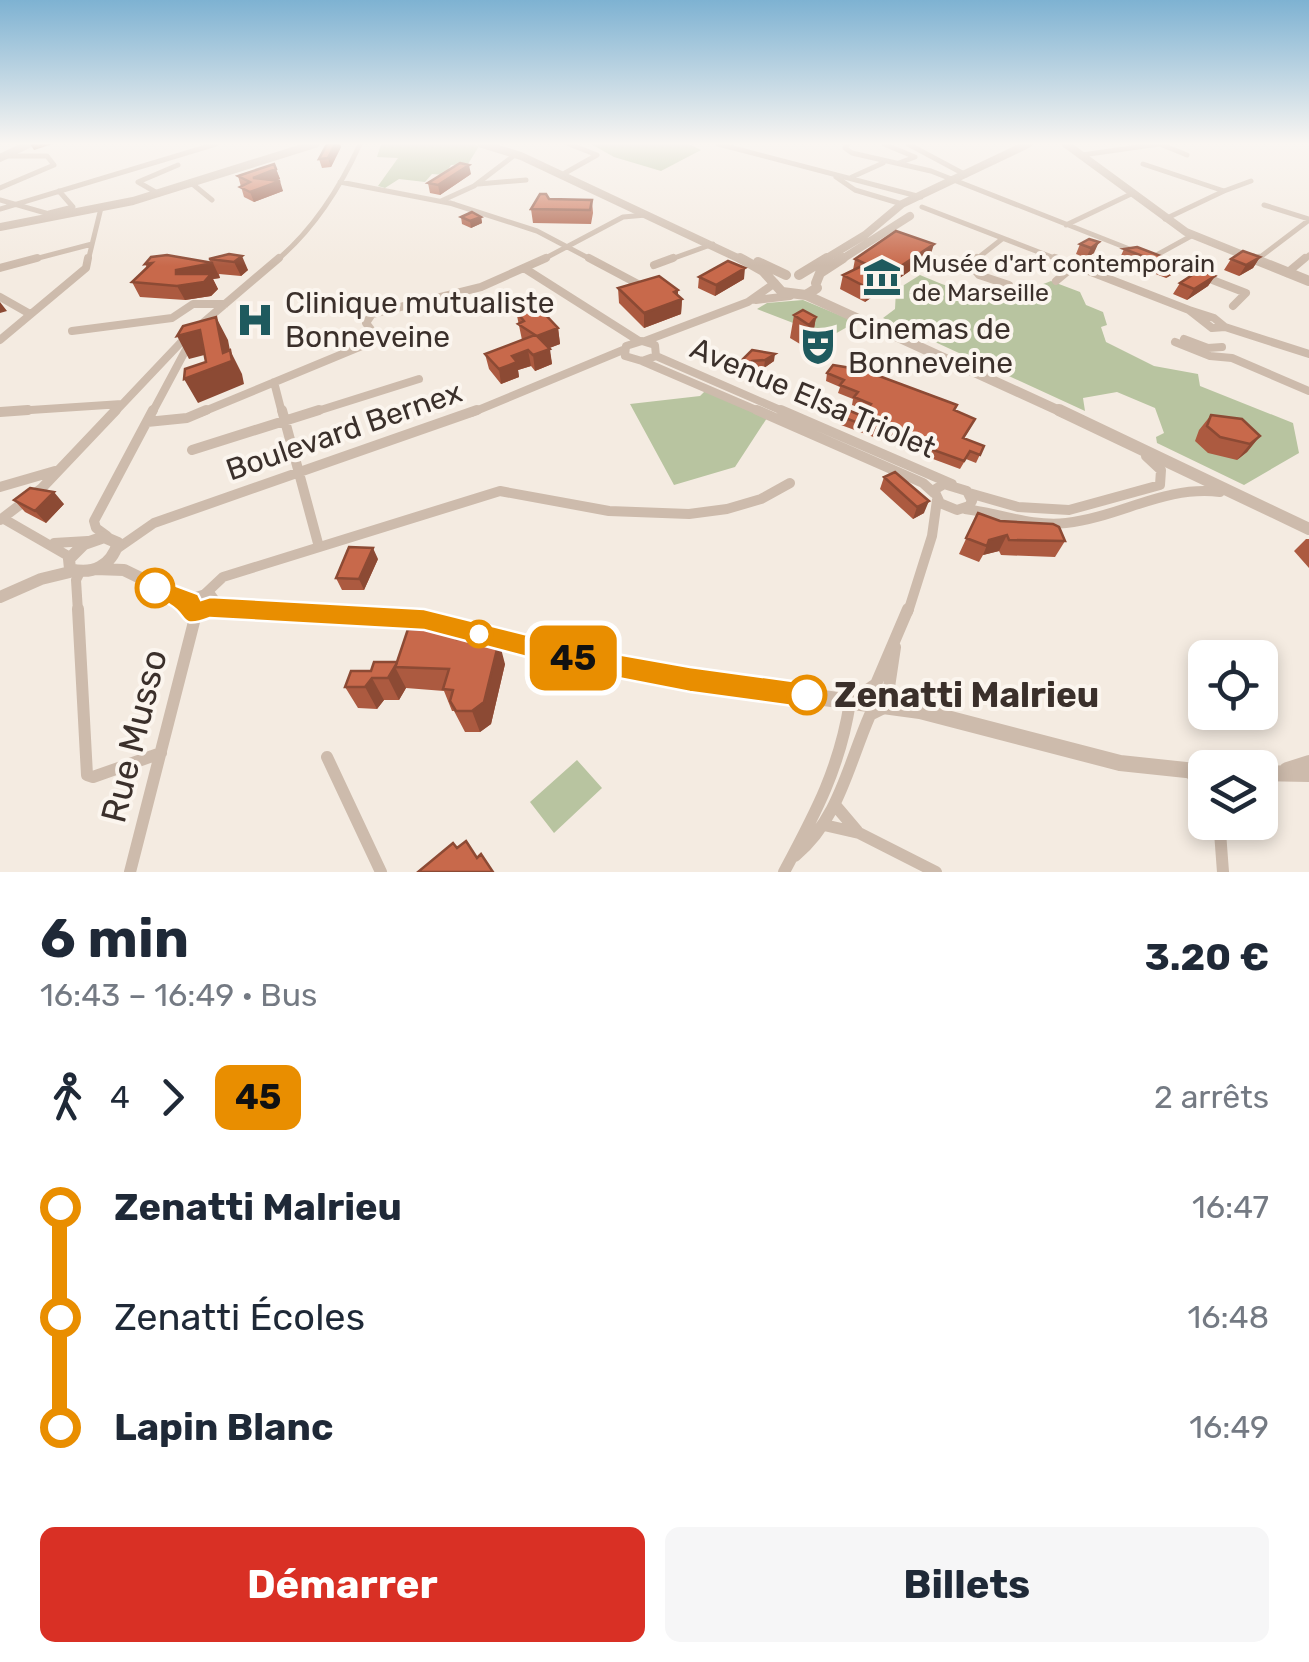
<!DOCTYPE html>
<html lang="fr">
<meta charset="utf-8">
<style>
:root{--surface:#fff;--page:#f6f6f7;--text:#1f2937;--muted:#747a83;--accent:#d93025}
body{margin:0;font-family:Rubik,sans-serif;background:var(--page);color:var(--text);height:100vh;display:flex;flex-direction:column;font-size:38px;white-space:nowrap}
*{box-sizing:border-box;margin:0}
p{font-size:32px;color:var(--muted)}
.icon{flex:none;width:55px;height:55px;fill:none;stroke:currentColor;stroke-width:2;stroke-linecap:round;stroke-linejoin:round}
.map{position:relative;height:872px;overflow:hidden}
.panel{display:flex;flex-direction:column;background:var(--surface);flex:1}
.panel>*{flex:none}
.badge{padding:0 20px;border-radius:15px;font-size:35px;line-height:65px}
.buttons{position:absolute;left:1188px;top:640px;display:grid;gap:20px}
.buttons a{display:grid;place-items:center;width:90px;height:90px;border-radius:15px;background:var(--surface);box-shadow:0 5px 15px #0003;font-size:50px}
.map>.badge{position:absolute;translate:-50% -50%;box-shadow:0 0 0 5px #fff}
.legs{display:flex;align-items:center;gap:15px;height:110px;padding:0 40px;font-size:32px}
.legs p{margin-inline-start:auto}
.overview{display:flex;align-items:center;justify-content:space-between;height:170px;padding:0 40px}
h1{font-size:55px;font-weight:700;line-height:75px}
.primary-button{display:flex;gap:20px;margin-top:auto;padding:20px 40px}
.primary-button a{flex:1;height:115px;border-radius:15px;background:var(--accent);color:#fff;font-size:40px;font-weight:700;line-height:115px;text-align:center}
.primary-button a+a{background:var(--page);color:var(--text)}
ul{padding:0 40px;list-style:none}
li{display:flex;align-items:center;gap:35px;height:110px;font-size:38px}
li i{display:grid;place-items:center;width:15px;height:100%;margin:0 12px;background:currentColor}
li i::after{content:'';width:25px;height:25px;margin:-12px;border:8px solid;border-radius:50%;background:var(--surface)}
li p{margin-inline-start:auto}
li:first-child i{background:linear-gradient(#0000 50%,currentColor 0)}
li:last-child i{background:linear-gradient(currentColor 50%,#0000 0)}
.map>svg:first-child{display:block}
</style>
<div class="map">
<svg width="1309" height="872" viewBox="0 0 1309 872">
<rect width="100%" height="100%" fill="#f4ebe1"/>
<path fill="#b8c4a0" d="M381 144H472L479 146 468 164 451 165 445 175 432 174 425 182 399 179 385 188 378 186 398 158 377 157Z
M591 144H689L701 150 661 171 614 157Z
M920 275C978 299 990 304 1051 281L1080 292 1086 305 1103 312 1107 325 1101 327 1106 342 1154 366 1198 374 1200 386 1293 423 1299 453 1244 485 1157 443 1156 437 1164 433 1155 408 1117 392 1083 398 1085 411 883 318 895 309 896 290Z
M803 300 856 322 826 339 814 331 757 309 767 303Z
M705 391 767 418 735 467 674 485 630 404 700 396Z
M577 760 602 788 554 833 530 802Z"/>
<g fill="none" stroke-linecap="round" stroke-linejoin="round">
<path stroke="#cdbbac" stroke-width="5" d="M718 144 921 197
M848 144 845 148 852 153 931 171 1137 252
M884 144 915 157 899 163
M908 144 966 175
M1160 144 1187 155
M1082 155 1159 144
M1143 164 1224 191 1165 219
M565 173 597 155 569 144
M836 177 855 190 902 204
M852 177 883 163
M190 182 212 200
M340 182 454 204
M478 184 526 180
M0 188 54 165 47 156H5
M1224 191 1251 181
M159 194 138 182 178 165
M0 200 56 216
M441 201 474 186 516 154
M450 203 537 231 594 261
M1264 205 1309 219
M922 207 1062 261
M0 209 216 144
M49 213 73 207 59 191
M1066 225 1131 194
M1153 257 1193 235
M27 261 92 244
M88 261 101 208
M276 261C313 230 340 188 360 144
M540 261 623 217 646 215
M666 261 713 244
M974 261 1002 239
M1255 261 1309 220
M1302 261 1309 255"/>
<path stroke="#cdbbac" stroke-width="8" d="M589 258 638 284
M977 258 970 264 979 275 1009 285
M1055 258 1189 310
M1255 261 1259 258
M1166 262 1246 293 1233 306
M654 265 673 258
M0 268 37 258
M524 268 639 341
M1287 273 1305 258
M1056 281 1074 266
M0 297 30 314
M756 300 790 296
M1189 310 1214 318 1225 327 1212 328Z
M198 327 279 258
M1225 327 1309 354
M72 331 172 318 193 304H225
M1184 339 1208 348 1222 347
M0 340 86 268 88 258
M642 341 655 345 656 356 642 361 625 356 626 346Z
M645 341 748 302 775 283
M1175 342 1210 356 1232 358 1309 391
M656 356 787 413
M642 361 763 413
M274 382 282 413
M0 412 122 404
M114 413 186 337
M152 413 190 342
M200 413 369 343 375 335 366 323 372 314 481 287 546 258
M311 413 419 379
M471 413 623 350"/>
<path stroke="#cdbbac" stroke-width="10" d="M282 410 319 547
M757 410 923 483 934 493
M781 410 952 484
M0 412 28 410
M147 422 187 418 206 410
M192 450 319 410
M944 484 967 491 972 501 969 506 957 510 940 503 934 490Z
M0 487 55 471
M969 493 1018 507 1069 510 1160 485 1161 470 1146 456
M965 509C998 513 1032 527 1066 523 1120 517 1165 485 1220 492
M4 519 70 557
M0 520 42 488 116 410
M107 536 96 528 94 521 153 410
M54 543 88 541
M118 548 154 523 477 410
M206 593 223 577 500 491 609 511 689 514 727 509 761 499 790 483
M78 612 76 580 80 572
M908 612 932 536 937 500"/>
<path stroke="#cdbbac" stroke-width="12" d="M78 609 87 775 93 777 161 753
M327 757 381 872
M1191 772 1205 801
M835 805 857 831
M1215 822 1220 832 1223 872
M824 825 859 833 936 872
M795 856C839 819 848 765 870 715L886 707 895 647
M130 872 196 614
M784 872C815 814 840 768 850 702L876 684 908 609"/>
<path stroke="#cdbbac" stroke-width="8" d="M482 144 521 156 744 261
M1066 144 1186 232 1258 261
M0 158 29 144
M0 227 133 201 315 144
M822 261 865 235 902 204 1028 144
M839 261 910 216"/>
<path stroke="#cdbbac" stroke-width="10" d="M740 258 763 271 782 292 806 295 817 288
M1252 258 1309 281
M758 262 786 275
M799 275 827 258
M816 283 820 273 843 258
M806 295 1064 413"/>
<path stroke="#cdbbac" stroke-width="12" d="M1059 410 1309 529
M104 537 118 543C111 566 93 575 70 569L69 559 84 544Z
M95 569 124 570 190 602
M0 597 41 579 74 571
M210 607 296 612
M190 612 193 599 209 594 214 601 203 612"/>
<path stroke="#cdbbac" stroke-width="16" d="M189 609 196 614 207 609
M252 609 424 619 572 658 690 680 920 711 1120 763 1205 772
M1287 770 1309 763
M1260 773 1309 774"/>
</g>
<path fill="#ac5a40" d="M327 144H340L341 147 331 167 322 168 319 159Z
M274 164 280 179 276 180 283 191 254 202 244 197 238 176Z
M471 174 440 195 430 193 428 183Z
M549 199 592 200 593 213 591 224 533 223 531 209Z
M461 217H481L482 223 471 228 462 224Z
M1089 239 1094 253 1086 258 1076 254 1080 244Z
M1124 249 1179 263 1173 274 1166 278 1119 260Z
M229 254 248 270 241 276 219 274 220 278 213 279 218 289 211 296 185 300 140 297 132 282 147 268 145 264 211 263 209 259Z
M930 257 865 302 840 289 843 275 853 270 855 259Z
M1260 257 1253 268 1239 276 1224 270 1231 259Z
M1215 276 1208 286 1187 300 1173 294 1180 283Z
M699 277 744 279 715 296 698 288Z
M618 288 682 299 681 314 644 328 619 303Z
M516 311 534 314 558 328 560 344 549 348 552 364 535 371 531 366 518 370 519 377 501 384 489 369 485 354 522 340Z
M794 315 816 317 812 340 805 347 790 338Z
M752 350 774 361 764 368 751 369 740 378 738 372V364Z
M827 373 954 410 971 427 964 438 984 446 976 463 966 459 960 469 841 425 842 417 862 416 866 410 852 405 853 399 838 393 840 387 826 381Z
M1211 415 1260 436 1247 452 1237 460 1208 453 1195 441 1199 430Z
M884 477 924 513 913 519 880 489Z
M14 500 64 504 46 523 25 512Z
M978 513 1000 521 1065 541 1055 557 1001 555 999 551 983 555 979 562 959 554Z
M1306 539H1309V568L1294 551Z
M378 559 364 590H342L336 578Z
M459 630 462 640 505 664 491 724 480 732H465L454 711H452L444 691 406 688 399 700H384L377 709 358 708 345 687 371 671 397 662Z"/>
<path fill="#8c4a34" d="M30 144H53L34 150Z
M335 144H340L341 147 331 167 328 158Z
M469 165 471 174 440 195 438 185Z
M276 169 280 179 257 188 253 178Z
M280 181 283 191 254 202 250 192Z
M481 217 482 223 471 228 470 221Z
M1099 242 1094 253 1086 258 1091 248Z
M934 244 930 257 865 302 868 288Z
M242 256 248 270 241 276 234 262Z
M1260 257 1253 268 1239 276 1246 265Z
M213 263 220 278 213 279 218 289 211 296 185 300 177 286 176 270Z
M1179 263 1173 274 1166 278 1172 267Z
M745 268 744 279 715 296 716 285Z
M1215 276 1208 286 1187 300 1194 289Z
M678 290V300L682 299 681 314 644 328V313Z
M0 302 7 311 0 313Z
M216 317 228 340 232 361 230 350 242 374 244 384 198 403 184 379 223 353Z
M816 317 812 340 805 347 809 325Z
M558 328 560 344 539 352 537 336Z
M200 330 212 353 189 359 177 336Z
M550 349 552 364 535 371 533 355Z
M528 350 531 366 518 370 519 377 501 384 499 369 512 356Z
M775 354 774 361 764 368 765 360Z
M752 361 751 369 740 378 741 371Z
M1260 436 1247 452 1237 460 1250 444Z
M54 492 64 504 46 523 35 511Z
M929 501 924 513 913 519 917 507Z
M1007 535 999 551 983 555 989 540Z
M373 548 378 559 364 590 359 579Z
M499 641 505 664 491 724 480 732 472 711Z
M397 663 395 667 406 688 399 700 388 678Z
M372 678 384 700 377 709 365 687Z"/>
<path fill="#c8694b" stroke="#8c4a34" stroke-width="2.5" d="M327 144H335L328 158 319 159Z
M460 163 469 165 438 185 428 183Z
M274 164 276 169 253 178 280 181 250 192 240 187 250 182 238 176Z
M540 194H546L549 199 592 200 590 210 531 209Z
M472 212 481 217 470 221 461 217Z
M896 231 934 244 868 288 843 275 866 264 855 259Z
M1089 239 1099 242 1091 248 1080 244Z
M1137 247 1179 263 1172 267 1124 249Z
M1243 251 1260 257 1246 265 1231 259Z
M229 254 242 256 234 262 209 259Z
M167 255 213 263 176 270V274H211L204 282 177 286 132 282 152 263 145 264 151 257Z
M728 261 745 268 716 285 699 277Z
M1200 270 1215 276 1194 289 1180 283Z
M659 276 678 290 674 292 682 299 644 313 618 288Z
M526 307 534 314 541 310 558 328 537 336 550 349 533 355 528 350 512 356 517 362 499 369 485 354 535 335 518 324 524 321 516 311Z
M803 310 816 317 809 325 794 315Z
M216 317 223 353 230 350 232 361 184 379 185 369 206 362 200 330 177 336 183 326Z
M752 350 775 354 765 360 752 361 741 371 738 364Z
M833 365 863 370 957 405 954 410 975 419 963 438 984 446 980 455 970 451 964 461 842 417 848 410 862 416 871 404 854 397 858 392 840 385 844 380 827 373Z
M1211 415 1242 419 1260 436 1250 444 1220 437 1207 426Z
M895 472 929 501 917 507 884 477Z
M30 488 54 492 35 511 14 500Z
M978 513 1000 521 1053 524 1059 527 1065 541 1009 540 1007 535 989 540 987 546 966 538Z
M349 547 373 548 359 579 336 578Z
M408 629 459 630 457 639 499 641 484 702 472 711H456L450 701 453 690 443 689 449 669 395 667 397 663 388 678H372L365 687H345L351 671H371L374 662H397Z
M466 841 477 858 481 854 493 872H418L453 843 457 848Z"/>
<linearGradient id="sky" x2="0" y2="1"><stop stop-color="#7eb2d2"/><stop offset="0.54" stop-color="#faf6f2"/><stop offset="1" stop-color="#faf6f2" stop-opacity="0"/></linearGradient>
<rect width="1309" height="266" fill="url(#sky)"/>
<path fill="#e98e00" stroke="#fff" stroke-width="2.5" d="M155 578 198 594 201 600 210 597 424 609 572 646 690 667 807 683 817 686 821 695 817 705 807 708 690 692 572 669 424 630 210 618C178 630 189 616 170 605 163 600 154 598 146 595L143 588 146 581Z"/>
<defs>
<g id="museum-bare" transform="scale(3)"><path d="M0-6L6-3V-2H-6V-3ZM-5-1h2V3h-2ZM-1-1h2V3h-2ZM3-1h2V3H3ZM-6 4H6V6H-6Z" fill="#1f5a5e" stroke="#fbf5ee" stroke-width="2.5" paint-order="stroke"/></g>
<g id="hospital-bare" transform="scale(3)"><path d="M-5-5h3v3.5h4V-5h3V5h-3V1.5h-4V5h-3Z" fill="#1f5a5e" stroke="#fbf5ee" stroke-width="2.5" paint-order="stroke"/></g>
<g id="theatre-bare" transform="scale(3)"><path d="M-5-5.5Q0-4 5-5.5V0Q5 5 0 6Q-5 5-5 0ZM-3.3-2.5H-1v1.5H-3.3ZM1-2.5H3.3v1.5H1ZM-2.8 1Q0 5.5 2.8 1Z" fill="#1f5a5e" stroke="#fbf5ee" stroke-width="2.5" paint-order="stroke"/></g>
</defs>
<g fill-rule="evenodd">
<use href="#museum-bare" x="882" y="277"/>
<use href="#hospital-bare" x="255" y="320"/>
<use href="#theatre-bare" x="818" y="346"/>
</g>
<g fill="#fff" stroke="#e98e00" stroke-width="5">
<circle cx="155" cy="588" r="18"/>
<circle cx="479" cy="634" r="12"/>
<circle cx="807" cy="695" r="18"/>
</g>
<g text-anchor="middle" stroke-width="8" stroke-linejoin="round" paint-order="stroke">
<g font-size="25" fill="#3b302b" stroke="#fbf5ee" text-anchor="start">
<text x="912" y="272">Musée d'art contemporain<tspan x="912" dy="29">de Marseille</tspan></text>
</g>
<g font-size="30" fill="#3b302b" stroke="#fbf5ee" text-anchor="start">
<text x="285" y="313">Clinique mutualiste<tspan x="285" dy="34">Bonneveine</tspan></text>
<text x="848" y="339">Cinemas de<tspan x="848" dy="34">Bonneveine</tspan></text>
</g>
<g font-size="30" fill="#3b302b" stroke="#fbf5ee">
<text transform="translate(813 398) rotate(23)" y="10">Avenue Elsa Triolet</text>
<text transform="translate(344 431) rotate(-19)" y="10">Boulevard Bernex</text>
</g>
<g font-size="35" font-weight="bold" fill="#3b302b" stroke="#fbf5ee" text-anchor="start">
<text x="834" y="707">Zenatti Malrieu</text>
</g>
<g font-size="35" fill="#3b302b" stroke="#fbf5ee">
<text transform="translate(134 736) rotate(-76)" y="12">Rue Musso</text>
</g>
</g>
</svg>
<div class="buttons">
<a><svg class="icon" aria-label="locate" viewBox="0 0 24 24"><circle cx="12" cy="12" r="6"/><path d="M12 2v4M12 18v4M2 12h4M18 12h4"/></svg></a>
<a><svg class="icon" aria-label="layers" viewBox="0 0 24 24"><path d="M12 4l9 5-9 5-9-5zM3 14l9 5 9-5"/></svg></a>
</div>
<b class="badge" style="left:573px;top:658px;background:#e98e00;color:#111">45</b>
</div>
<section class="panel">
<div class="overview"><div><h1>6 min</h1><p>16:43 – 16:49 · Bus</p></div><b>3.20 €</b></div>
<div class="legs"><svg class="icon" aria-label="walk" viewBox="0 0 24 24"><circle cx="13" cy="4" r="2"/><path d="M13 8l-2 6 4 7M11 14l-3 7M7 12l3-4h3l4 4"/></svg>4<svg class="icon" aria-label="forward" viewBox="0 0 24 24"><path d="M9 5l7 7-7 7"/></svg><b class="badge" style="background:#e98e00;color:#111">45</b><p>2 arrêts</p></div>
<ul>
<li><i style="color:#e98e00"></i><b>Zenatti Malrieu</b><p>16:47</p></li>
<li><i style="color:#e98e00"></i><span>Zenatti Écoles</span><p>16:48</p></li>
<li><i style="color:#e98e00"></i><b>Lapin Blanc</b><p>16:49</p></li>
</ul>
<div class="primary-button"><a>Démarrer</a><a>Billets</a></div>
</section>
